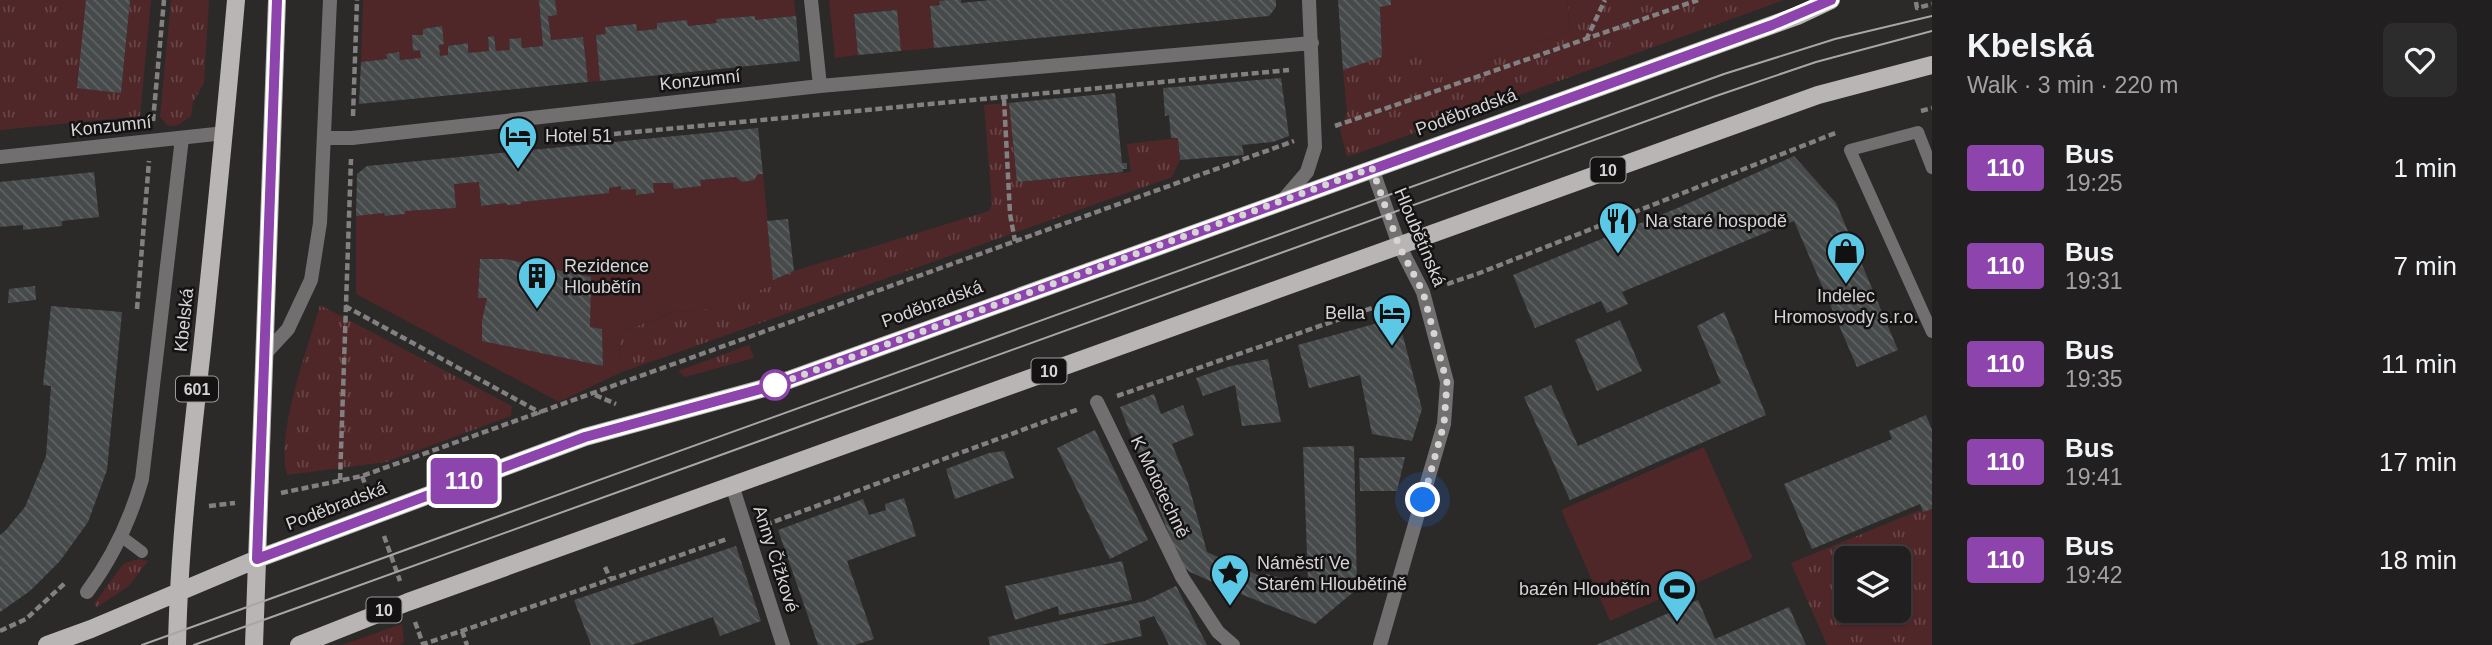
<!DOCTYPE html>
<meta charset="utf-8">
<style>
:root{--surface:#211f1f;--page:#2d2c2c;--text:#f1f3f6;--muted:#a2a2a4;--line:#3e3d3d}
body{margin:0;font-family:Arial,sans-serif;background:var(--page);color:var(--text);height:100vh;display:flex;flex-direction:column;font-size:26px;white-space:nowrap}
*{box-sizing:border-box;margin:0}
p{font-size:23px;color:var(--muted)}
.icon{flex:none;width:38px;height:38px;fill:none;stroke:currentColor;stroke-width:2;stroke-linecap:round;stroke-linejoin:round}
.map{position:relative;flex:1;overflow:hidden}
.sheet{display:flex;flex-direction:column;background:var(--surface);width:560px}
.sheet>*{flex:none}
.badge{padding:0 14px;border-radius:5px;font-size:24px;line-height:46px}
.tools{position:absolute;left:1834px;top:546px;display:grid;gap:14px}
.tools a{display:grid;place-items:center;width:77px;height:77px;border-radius:10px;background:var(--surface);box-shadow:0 2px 5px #0004,0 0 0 2px var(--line);font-size:35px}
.you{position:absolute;width:35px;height:35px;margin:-18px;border:5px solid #fff;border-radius:50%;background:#1a73e8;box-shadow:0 0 0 10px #1a73e833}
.map>.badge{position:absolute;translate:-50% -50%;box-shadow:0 0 0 4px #fff}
.round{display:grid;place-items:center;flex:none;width:74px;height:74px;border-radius:10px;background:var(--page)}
.head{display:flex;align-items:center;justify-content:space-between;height:119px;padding:0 35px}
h1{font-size:33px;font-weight:600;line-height:52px}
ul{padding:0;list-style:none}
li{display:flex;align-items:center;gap:21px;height:98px;padding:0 35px}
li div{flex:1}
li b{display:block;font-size:26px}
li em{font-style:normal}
li .badge{min-width:77px;font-weight:700;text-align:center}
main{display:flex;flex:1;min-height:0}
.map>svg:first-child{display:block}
</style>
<main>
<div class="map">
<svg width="1932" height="645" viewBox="0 0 1932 645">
<defs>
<pattern id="grass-tufts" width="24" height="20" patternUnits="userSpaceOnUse" patternTransform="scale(1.75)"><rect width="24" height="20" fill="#4f2729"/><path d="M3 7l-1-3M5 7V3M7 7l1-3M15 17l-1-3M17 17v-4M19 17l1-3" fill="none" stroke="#684547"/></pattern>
<pattern id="building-back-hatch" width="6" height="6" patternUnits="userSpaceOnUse" patternTransform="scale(1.75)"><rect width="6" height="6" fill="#464a4b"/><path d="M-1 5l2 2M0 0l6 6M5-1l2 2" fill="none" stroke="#606364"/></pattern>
</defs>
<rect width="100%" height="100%" fill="#2c2929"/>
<path fill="url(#grass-tufts)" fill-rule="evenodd" d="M0 0H86L121 93 130 0H151L140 116 0 130Z
M171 0H209L204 83 193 102 191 116 178 125 168 126 160 117Z
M1567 0H1784L1347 157 1340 130 1347 113 1343 70 1382 57 1420 39 1437 78 1570 31Z
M1009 103 1017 182 1131 172 1127 144 1178 138 1180 160 1172 177 622 372 618 333 674 312 702 310 774 284 773 280 794 271 989 211 992 204 984 105Z
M320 305 512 406 511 416 386 462 287 475C275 434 308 348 320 305Z
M749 345 754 358 685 377 678 371Z
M1932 509V645H1827L1791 563 1920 510 1923 512ZM1846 558H1899V611H1846Z
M139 559 148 561 129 586 97 607 94 604 120 568 125 563Z
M402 624 404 642 400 645H342Z"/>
<path fill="#4f2729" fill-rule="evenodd" d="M363 0H539L543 46 522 48 521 38 509 39 510 50 496 51 494 36 488 37 489 51 468 53 467 43 456 44 448 55 440 56 439 45 444 44 442 26 423 29V35L412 36 420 50 421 58 400 60 398 52 386 54V59L361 62Z
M555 0H794L796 16 755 20 754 16 717 19V23L688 26 687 20 657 23V29L637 31 636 24 606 27V34L596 35 600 81 588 82 583 37 551 40 548 16Z
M829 0H950L930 7 934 48 901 51 896 10 854 14 858 55 835 58Z
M1391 0H1567L1570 31 1437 78 1420 40 1382 57 1380 7 1391 5Z
M758 174H763L774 285 702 310 673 312 618 333 622 372 559 402 356 294V216L384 213 385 216 405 214V211L456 208 454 184 479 182 481 206 506 203 507 205 521 204V202L609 193V188L621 186 622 190 636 189 637 195 654 193 653 183H673L674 189 700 180 736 177 742 182 753 180ZM480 259H506L590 277V327L602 329 603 366 483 341 487 298 478 297Z
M1704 447 1753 558 1610 621 1561 510Z"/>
<path fill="url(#building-back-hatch)" d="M86 0H130L121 93 77 88Z
M539 0H555L557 15 548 16 551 40 583 37 588 82 359 104 361 62 387 59 386 54 399 52 400 60 421 58 420 50 413 51 412 35H423V29L442 26 444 44 439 45 440 56 448 55V46L468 43V53L489 51 488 37 494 36 496 51 510 50 509 39 521 38 522 48 543 46Z
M950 0H961V3L991 0H1276V7L1269 16 934 48 930 6 940 5 939 1Z
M1338 0H1391V5L1380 7 1382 57 1343 70Z
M897 10 901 51 858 55 854 14Z
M755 16V20L796 16 800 61 600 81 596 35 606 34 605 27 636 24 637 31 657 29V23L687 20 688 26 717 23 716 19Z
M1281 78 1289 136 1273 142 1242 145 1244 155 1180 160 1178 138H1171L1169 115 1165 116 1163 88Z
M1115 93 1122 163H1127V169H1123V172L1017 182 1009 103Z
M758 128 763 174H758L754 180 742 182 736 177 700 180 701 186 674 189 673 183H653L654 193 636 195V189L621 190V186L609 188V193L521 202V204L507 205 506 203 481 206 479 182 454 184 456 208 405 211V214L385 216 384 213 356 216 357 174 367 166Z
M1794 156 1836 203 1898 350 1857 367 1794 221 1622 292 1628 304 1607 313 1601 301 1535 328 1513 275 1680 207Z
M94 172 99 217 62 221V226L23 230V225L0 227V182Z
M788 219 794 271 773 280 767 221Z
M480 259H506L591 277 590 327 602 329 603 366 482 341V321L487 298H478Z
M35 286 36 300 8 303 9 289Z
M51 306 122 312 107 470 88 522 60 561 30 591 0 612V535L6 530 25 507 46 456 51 386 43 385Z
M1724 312 1766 415 1570 500 1524 397 1551 385 1578 446 1721 383 1697 326Z
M1396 318 1399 321 1422 409 1412 441 1372 434 1360 375 1309 388 1298 345Z
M1620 320 1642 371 1597 391 1575 340Z
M1268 359 1281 422 1242 426 1235 385 1203 396 1196 378 1231 366Z
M1154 394 1161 414 1183 405 1194 435 1172 444 1188 483 1207 552 1266 579V574L1291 580 1308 581 1303 447 1354 446 1357 589 1315 624 1226 588 1190 572 1181 565 1120 407Z
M1926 415 1932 430V509L1923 512 1920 504 1812 549 1784 484 1892 439 1889 431Z
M1095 430 1148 540 1110 559 1057 448Z
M1004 451 1014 478 955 499 946 469 989 453Z
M1405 457 1397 491H1360L1359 458Z
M904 498 916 536 847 561 874 639 855 645H818L778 530 863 499 869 515 886 510 885 504Z
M736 546 761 621 720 636 713 617 632 645H591L574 600Z
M1122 561 1132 600 1059 615 1058 606 1015 620 1005 586Z
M1176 586 1207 645H1169L1154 616 1139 621 1142 636 1101 645H990L988 637 1145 601Z
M1698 600 1715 639 1789 607 1806 645H1596Z"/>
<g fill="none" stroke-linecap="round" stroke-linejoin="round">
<path stroke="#828080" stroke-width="4.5" stroke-dasharray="7 3.5" stroke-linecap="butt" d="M1916 2 1917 8 1932 4
M1586 40 1605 0
M1004 99 1010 214 1015 241
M1921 111 1932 108
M353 116 357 0
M153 121 164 0
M1335 126 1698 0
M614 134 1289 70
M1447 284 1477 274 1838 132
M345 306 541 413
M137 309 149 161
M595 395 616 404
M1117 396 1401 298
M362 476 369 495
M340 480 351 159
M281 493 362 476 1294 141
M209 506 235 503
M765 525 1079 409
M384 536 400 581
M605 567 610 578
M415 622 423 644
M0 631 26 619 65 583
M462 631 467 645
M421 645 727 539"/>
<path stroke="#716f6f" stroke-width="12" d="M1932 168 1918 132 1850 150 1932 332
M122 537 142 552"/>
<path stroke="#716f6f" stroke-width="14" d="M811 0 820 86
M324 138H352L820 86 1312 43
M0 157 225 133
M1372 168 1399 245 1423 292 1447 382 1444 424 1380 645
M1283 200 1307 172 1315 147 1309 0
M264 355 288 329 311 280 320 223 330 0
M1097 402 1182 577 1218 632 1233 645
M732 485 783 645
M87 592C113 557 130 521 142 479L182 138"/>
<path stroke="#b9b5b5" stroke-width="18" d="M47 645 91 629 257 559 585 437 772 386 1797 16 1831 0
M177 645C179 546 191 447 202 349 214 233 226 116 236 0
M254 645 277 0
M299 645 408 602 1818 95 1932 65"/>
<path stroke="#a9a6a6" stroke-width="2" d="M142 645 1724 74 1835 39 1932 16
M194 645 1716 96 1816 62 1932 31"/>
</g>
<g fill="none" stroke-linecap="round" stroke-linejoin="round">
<g stroke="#fff" stroke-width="16">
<path id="line" d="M277 0 257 559 585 437 772 386 1772 25 1831 0"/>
</g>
<use href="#line" stroke="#8e44ad" stroke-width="10"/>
<path stroke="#d6d4d4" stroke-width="7" stroke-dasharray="0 12.6" d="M775 385 772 386 1372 168 1399 246 1423 292 1447 383 1444 424 1423 500"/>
</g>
<defs>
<g id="hotel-pin" transform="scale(2.0125)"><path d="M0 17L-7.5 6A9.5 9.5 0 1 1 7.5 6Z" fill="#5bc8e6" stroke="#141212"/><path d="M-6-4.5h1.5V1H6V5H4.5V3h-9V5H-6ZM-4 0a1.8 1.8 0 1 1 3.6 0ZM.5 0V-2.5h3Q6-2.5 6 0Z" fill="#111"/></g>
<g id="restaurant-pin" transform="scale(2.0125)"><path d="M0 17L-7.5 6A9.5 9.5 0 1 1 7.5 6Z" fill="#5bc8e6" stroke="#141212"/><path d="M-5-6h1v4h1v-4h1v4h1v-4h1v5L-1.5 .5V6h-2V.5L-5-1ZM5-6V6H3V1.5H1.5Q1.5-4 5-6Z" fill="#111"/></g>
<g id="shop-pin" transform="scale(2.0125)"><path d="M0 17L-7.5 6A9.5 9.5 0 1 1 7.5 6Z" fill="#5bc8e6" stroke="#141212"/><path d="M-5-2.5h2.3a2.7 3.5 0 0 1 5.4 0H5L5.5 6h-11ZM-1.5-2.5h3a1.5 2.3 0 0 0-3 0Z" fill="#111"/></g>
<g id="building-pin" transform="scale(2.0125)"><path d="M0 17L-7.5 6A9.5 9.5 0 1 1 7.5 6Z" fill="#5bc8e6" stroke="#141212"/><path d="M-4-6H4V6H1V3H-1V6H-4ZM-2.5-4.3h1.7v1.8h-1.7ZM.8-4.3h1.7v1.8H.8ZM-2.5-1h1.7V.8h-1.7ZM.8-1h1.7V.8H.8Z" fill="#111"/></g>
<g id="sight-pin" transform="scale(2.0125)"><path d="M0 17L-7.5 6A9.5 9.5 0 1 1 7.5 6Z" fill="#5bc8e6" stroke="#141212"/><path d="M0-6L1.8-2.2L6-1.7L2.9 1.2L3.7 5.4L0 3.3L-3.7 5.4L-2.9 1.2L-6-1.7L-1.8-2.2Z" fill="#111"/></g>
<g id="stadium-pin" transform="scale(2.0125)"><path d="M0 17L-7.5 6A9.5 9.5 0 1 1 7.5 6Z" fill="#5bc8e6" stroke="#141212"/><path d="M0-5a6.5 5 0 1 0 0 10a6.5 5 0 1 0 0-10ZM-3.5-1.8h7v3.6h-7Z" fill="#111"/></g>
</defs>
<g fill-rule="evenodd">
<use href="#hotel-pin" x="518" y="136"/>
<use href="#restaurant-pin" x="1618" y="221"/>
<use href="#shop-pin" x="1846" y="251"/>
<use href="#building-pin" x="537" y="276"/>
<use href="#hotel-pin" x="1392" y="313"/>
<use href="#sight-pin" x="1230" y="573"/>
<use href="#stadium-pin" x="1677" y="589"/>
</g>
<circle fill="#fff" stroke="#8e44ad" stroke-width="3.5" cx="775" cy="385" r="14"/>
<g text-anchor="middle" stroke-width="5" stroke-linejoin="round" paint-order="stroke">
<g fill="#141212" stroke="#9c9a9a" stroke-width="2">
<rect x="1590.5" y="157.5" width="35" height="25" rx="5"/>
<rect x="1031.5" y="358.5" width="35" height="25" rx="5"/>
<rect x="176" y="376.5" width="42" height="25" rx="5"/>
<rect x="366.5" y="597.5" width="35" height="25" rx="5"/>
</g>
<g font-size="16" font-weight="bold" fill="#d6d4d4">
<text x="1608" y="176">10</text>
<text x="1049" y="377">10</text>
<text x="197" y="395">601</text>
<text x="384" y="616">10</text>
</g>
<g font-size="18" fill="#d6d4d4" stroke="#141212">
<text transform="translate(700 80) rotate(-6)" y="6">Konzumní</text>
<text transform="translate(1466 112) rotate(-20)" y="6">Poděbradská</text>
<text transform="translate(111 126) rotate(-6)" y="6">Konzumní</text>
<text transform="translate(1420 237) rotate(67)" y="6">Hloubětínská</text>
<text transform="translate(932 304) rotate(-20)" y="6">Poděbradská</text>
<text transform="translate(184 320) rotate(-84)" y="6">Kbelská</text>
<text transform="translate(1160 487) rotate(64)" y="6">K Mototechně</text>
<text transform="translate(336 506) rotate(-21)" y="6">Poděbradská</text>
<text transform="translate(776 559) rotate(72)" y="6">Anny Čížkové</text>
</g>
<g font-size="18" fill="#d6d4d4" stroke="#141212" text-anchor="start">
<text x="545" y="142">Hotel 51</text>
<text x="1645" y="227">Na staré hospodě</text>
<text x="564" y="272">Rezidence<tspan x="564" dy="21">Hloubětín</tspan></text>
<text x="1846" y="302" text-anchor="middle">Indelec<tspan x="1846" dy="21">Hromosvody s.r.o.</tspan></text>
<text x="1365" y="319" text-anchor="end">Bella</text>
<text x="1257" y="569">Náměstí Ve<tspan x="1257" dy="21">Starém Hloubětíně</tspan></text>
<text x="1650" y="595" text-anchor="end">bazén Hloubětín</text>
</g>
</g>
</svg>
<div class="tools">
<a><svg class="icon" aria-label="layers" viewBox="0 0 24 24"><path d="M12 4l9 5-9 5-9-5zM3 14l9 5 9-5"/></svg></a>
</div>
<div class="you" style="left:1423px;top:500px"></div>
<b class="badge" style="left:464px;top:481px;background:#8e44ad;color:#fff">110</b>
</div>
<section class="sheet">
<div class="head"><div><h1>Kbelská</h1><p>Walk · 3 min · 220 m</p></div><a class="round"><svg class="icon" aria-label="heart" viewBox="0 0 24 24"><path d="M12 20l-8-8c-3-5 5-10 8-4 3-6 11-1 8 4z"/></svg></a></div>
<ul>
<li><span class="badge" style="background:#8e44ad;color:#fff">110</span><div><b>Bus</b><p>19:25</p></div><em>1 min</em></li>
<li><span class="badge" style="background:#8e44ad;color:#fff">110</span><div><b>Bus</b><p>19:31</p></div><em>7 min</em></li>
<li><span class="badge" style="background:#8e44ad;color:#fff">110</span><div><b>Bus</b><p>19:35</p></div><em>11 min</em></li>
<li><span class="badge" style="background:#8e44ad;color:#fff">110</span><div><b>Bus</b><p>19:41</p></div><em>17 min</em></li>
<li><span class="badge" style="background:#8e44ad;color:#fff">110</span><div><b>Bus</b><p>19:42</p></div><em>18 min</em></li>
</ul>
</section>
</main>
